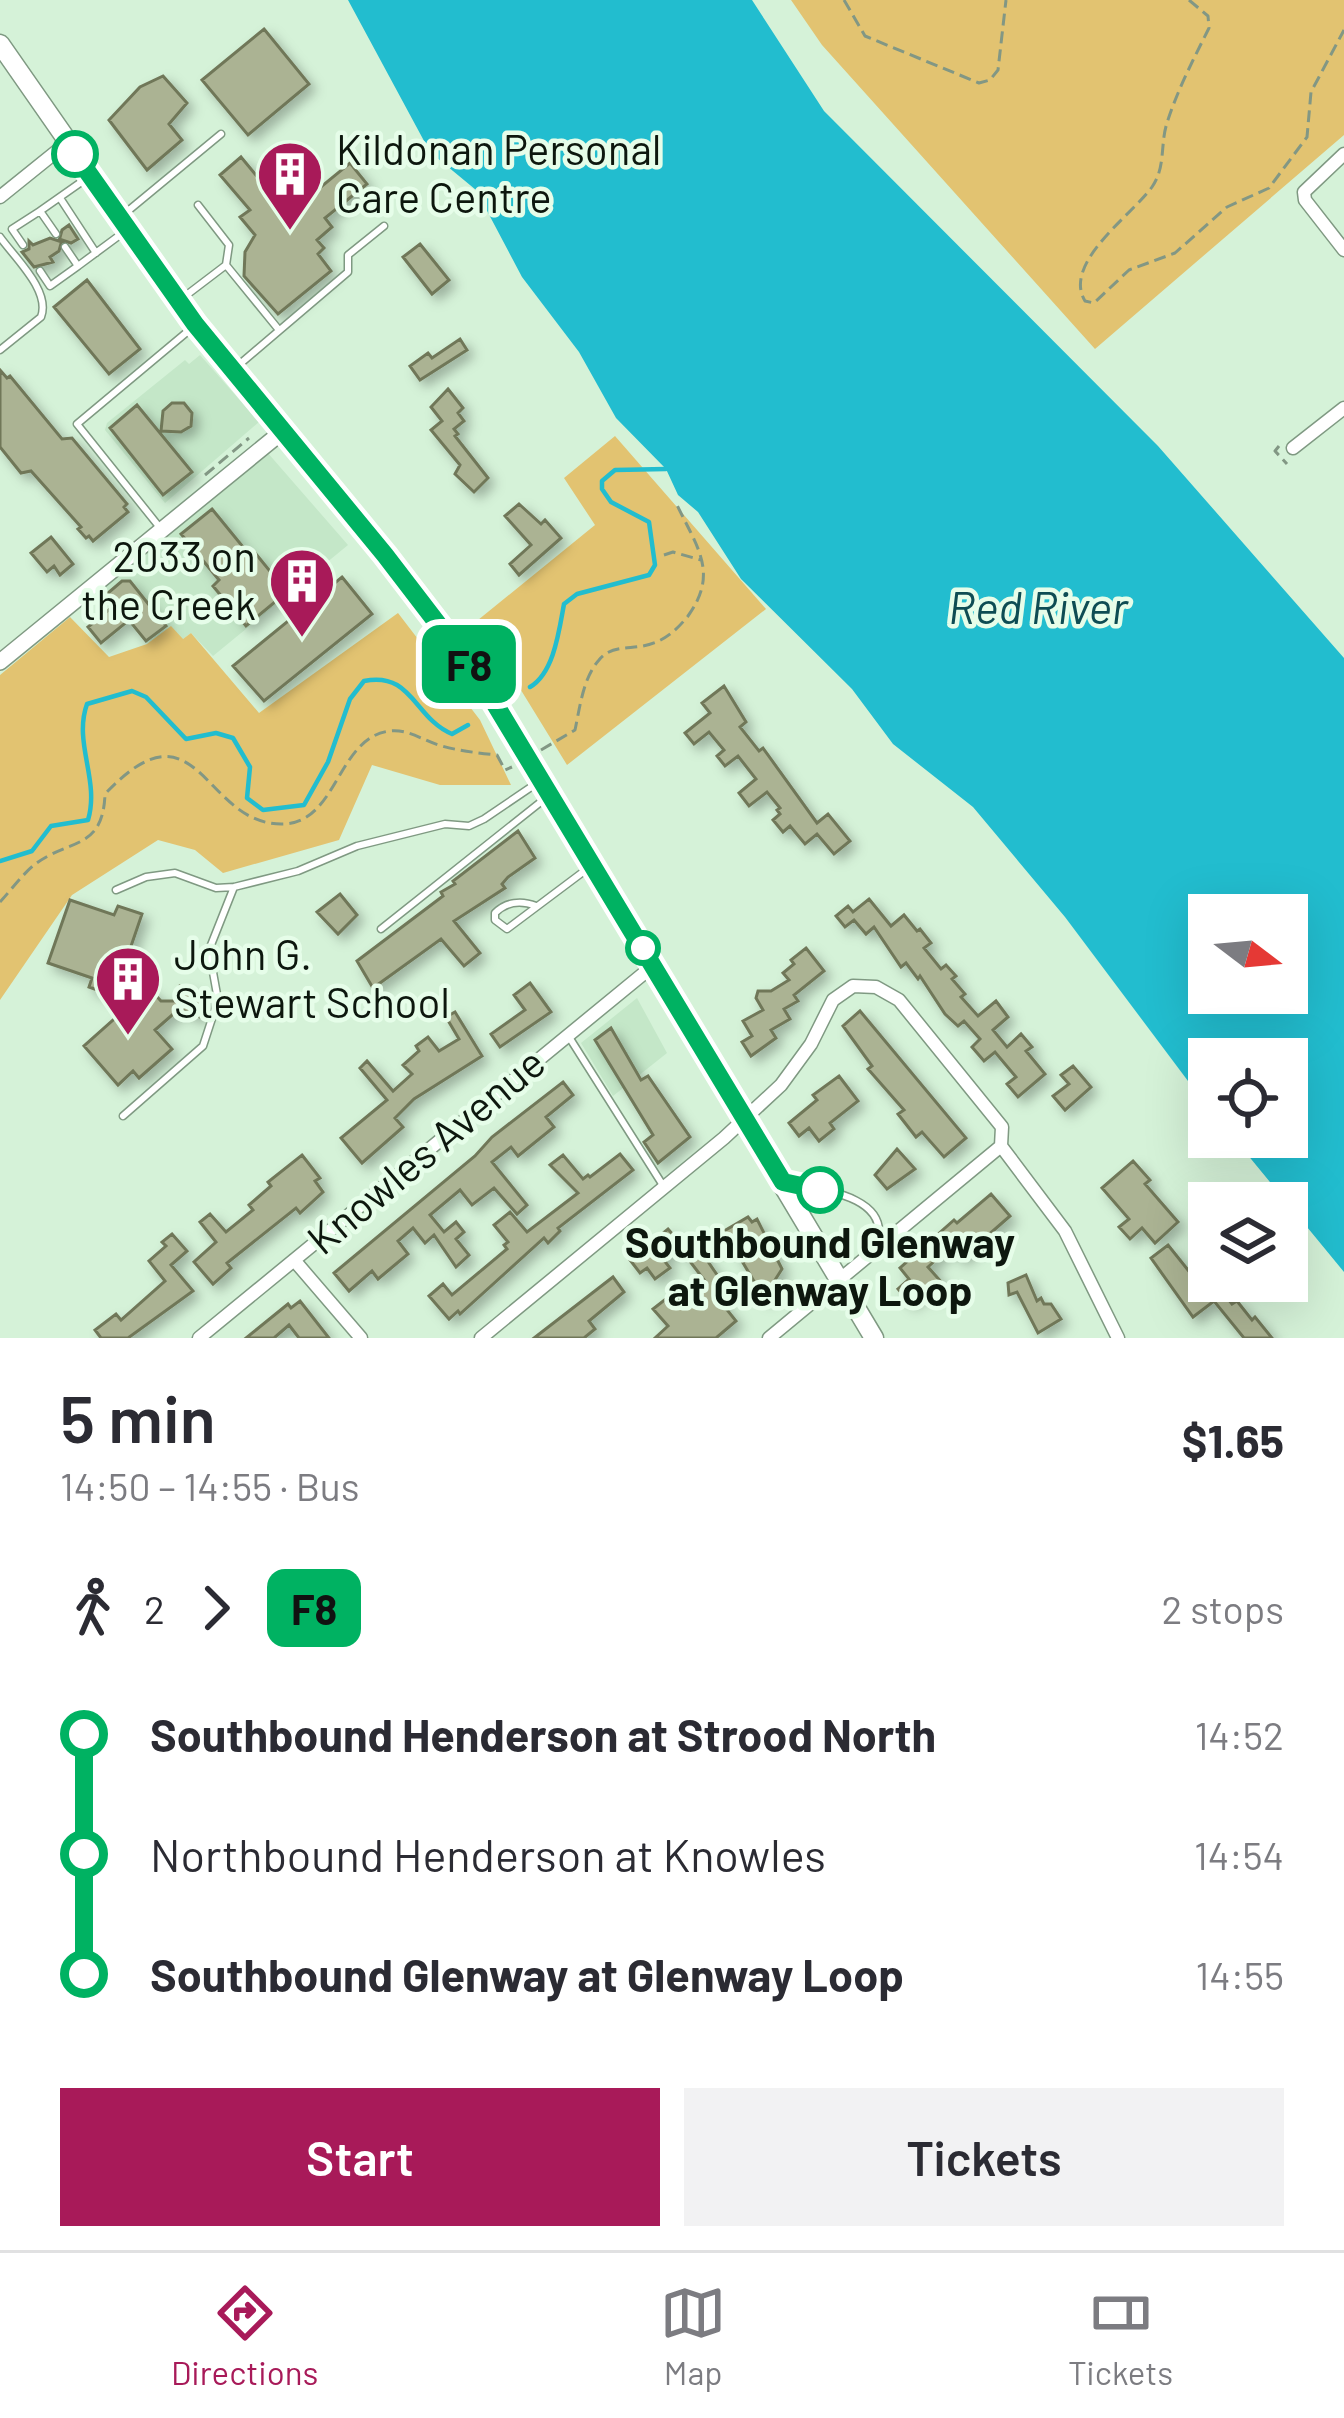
<!DOCTYPE html>
<meta charset="utf-8">
<style>
:root{--surface:#fff;--page:#f2f2f3;--text:#2b2b33;--muted:#7c7c81;--line:#e1e1e2;--accent:#a81a59}
body{margin:0;font-family:Barlow,sans-serif;background:var(--page);color:var(--text);height:100vh;display:flex;flex-direction:column;font-size:45px;white-space:nowrap}
*{box-sizing:border-box;margin:0}
p{font-size:39px;color:var(--muted)}
.icon{flex:none;width:66px;height:66px;fill:none;stroke:currentColor;stroke-width:2;stroke-linecap:round;stroke-linejoin:round}
.map{position:relative;height:1338px;overflow:hidden}
.panel{display:flex;flex-direction:column;background:var(--surface);flex:1}
.panel>*{flex:none}
.badge{padding:0 24px;border-radius:18px;font-size:42px;line-height:78px}
.needle{width:78px;rotate:106deg}
.controls{position:absolute;left:1188px;top:894px;display:grid;gap:24px}
.controls a{display:grid;place-items:center;width:120px;height:120px;border-radius:0px;background:var(--surface);box-shadow:0 12px 48px #0002;font-size:60px}
.map>.badge{position:absolute;translate:-50% -50%;box-shadow:0 0 0 6px #fff}
.legs{display:flex;align-items:center;gap:18px;height:132px;padding:0 60px;font-size:39px}
.legs p{margin-inline-start:auto}
.headline{display:flex;align-items:center;justify-content:space-between;height:204px;padding:0 60px}
h1{font-size:66px;font-weight:600;line-height:90px}
.cta{display:flex;gap:24px;margin-top:auto;padding:24px 60px}
.cta a{flex:1;height:138px;border-radius:0px;background:var(--accent);color:#fff;font-size:48px;font-weight:600;line-height:138px;text-align:center}
.cta a+a{background:var(--page);color:var(--text)}
ul{padding:0 60px;list-style:none}
li{display:flex;align-items:center;gap:42px;height:120px;font-size:45px}
li i{display:grid;place-items:center;width:18px;height:100%;margin:0 15px;background:currentColor}
li i::after{content:'';width:30px;height:30px;margin:-15px;border:9px solid;border-radius:50%;background:var(--surface)}
li p{margin-inline-start:auto}
li:first-child i{background:linear-gradient(#0000 50%,currentColor 0)}
li:last-child i{background:linear-gradient(currentColor 50%,#0000 0)}
.dock{display:flex;justify-content:space-around;align-items:center;height:168px;border-top:3px solid var(--line);background:var(--surface);font-size:33px;color:var(--muted)}
.dock a{display:grid;justify-items:center;gap:6px}
.dock .selected{color:var(--accent)}
.map>svg:first-child{display:block}
</style>
<div class="map">
<svg width="1344" height="1338" viewBox="0 0 1344 1338">
<defs>
<filter id="shadow"><feDropShadow dx="6" dy="6" stdDeviation="6" flood-color="#0004"/></filter>
</defs>
<rect width="100%" height="100%" fill="#d5f2d8"/>
<path fill="#c4e7c8" d="M200 355 259 422 165 503 105 430 107 423 185 360 189 364Z
M267 452 348 545 213 656 191 633 183 639 147 644 99 588Z
M637 998 667 1053 613 1096 581 1043Z"/>
<path fill="#e2c371" d="M791 0H1344V135L1095 349 822 45Z
M615 436 766 609 567 765 478 620 595 525 564 478Z
M398 613 480 720 511 785H440L372 765 339 840 223 873 195 850 158 840 72 895 0 1000V675L70 617 109 657 147 644 171 626 183 639 191 633 259 713Z"/>
<path fill="#22bdcf" fill-rule="evenodd" d="M348 0H752L824 111 1158 446 1344 658V1272L1233 1137H1287V1059H1209V1109L1065 917 973 807 893 744 852 689 741 579 698 512 678 495 666 469 616 418 579 352 522 277 476 190 430 152ZM1209 915H1287V993H1209Z"/>
<g fill="none" stroke-linecap="round" stroke-linejoin="round">
<path stroke="#22bdcf" stroke-width="4.5" d="M530 687C554 673 559 631 564 604L577 594 649 575 655 565 649 522 611 502 602 489V481L615 470 666 469
M0 861 32 851 51 826 88 820C100 780 73 743 87 704L132 691 146 697 186 739 216 733 233 738 250 767 247 798 263 810 304 805 328 762 350 699 364 681C412 671 414 718 452 734L468 725"/>
</g>
<path fill="#abb393" stroke="#707759" stroke-width="3" filter="url(#shadow)" d="M264 29 309 84 248 135 202 80Z
M163 76 187 103 169 124 182 140 147 170 109 120 140 87Z
M241 157 288 214 350 163 367 184 325 218 332 227 317 240 324 248 318 254 331 271 278 314 244 276 245 252 255 235 240 217 250 210 220 175Z
M69 225 78 239 71 243 62 240 59 251 50 257 53 262 34 267 22 252 29 249V241L33 245 50 238 59 241 62 230Z
M420 244 449 280 432 294 403 257Z
M87 280 140 349 109 374 54 307Z
M460 339 467 350 420 380 410 366 428 353 432 358Z
M0 370 7 378 10 376 62 439 72 438 127 504 124 507 128 512 93 541 89 536 86 538 78 529 81 527 31 471 21 473 0 447Z
M448 389 463 408 458 413 464 421 454 429 458 434 455 436 488 478 474 492 455 474 460 465 431 430 442 421 431 407Z
M172 403H184L192 413 191 426 181 432 161 431 163 411Z
M137 405 192 472 163 495 110 428Z
M519 504 541 524 545 520 561 538 519 575 510 564 531 545 505 516Z
M212 509 252 558 256 554 287 592 246 626 213 586 219 580 181 534Z
M51 537 73 564 60 575 54 566 47 572 31 553Z
M342 577 372 614 264 701 233 666Z
M122 581H130L166 626 146 641 129 620 101 643 88 627 116 604 108 593Z
M724 686 746 722 740 727 759 751 763 748 817 823 828 814 850 841 834 854 817 834 805 844 790 826 783 832 773 820 780 814 777 810 780 808 767 792 749 806 739 793 756 779 738 756 725 766 717 756 724 750 709 732 694 744 685 733 710 713 702 703Z
M518 831 535 858 508 877 502 884 505 888 454 921 480 953 464 966 441 939 373 988 357 961 443 896 441 892 455 884 453 881Z
M340 894 357 915 338 934 317 912Z
M869 899 891 926 904 915 917 931 920 929 931 943 924 948 941 969 946 965 956 976 952 979 965 994 961 997 978 1016 996 1001 1008 1017 993 1030 1007 1047 1021 1034 1032 1047 1026 1051 1045 1074 1018 1097 1007 1084 1016 1077 995 1052 984 1061 972 1047 980 1039 964 1021 958 1026 945 1014 920 976 918 979 906 963 901 967 874 927 866 934 854 920 845 927 836 916 848 906 853 912Z
M70 900 114 915 118 906 142 914 114 996 89 987 92 978 48 963Z
M806 948 824 971 794 995 798 1001 784 1009 790 1019 771 1030 776 1038 751 1056 742 1042 752 1036 743 1021 763 1010 756 998 758 991H771L789 980 783 973 794 964 791 960Z
M530 983 551 1012 500 1047 491 1034 525 1010 514 995Z
M180 986 208 996 200 1017 179 1009 155 1030 172 1049 139 1078 133 1071 118 1085 84 1046 149 988 161 1001H175Z
M860 1011 966 1138 944 1157 922 1132 916 1137 898 1114 904 1110 868 1069 872 1066 843 1026Z
M455 1012 482 1056 414 1099 395 1118 403 1127 362 1163 341 1138 387 1100 360 1068 367 1061 393 1091 412 1074 403 1065 419 1051 416 1046 428 1037 439 1051 459 1039 446 1017Z
M611 1028 641 1080 648 1076 690 1137 658 1163 644 1142 653 1135 595 1040Z
M1073 1066 1091 1087 1065 1110 1053 1096 1069 1084 1061 1075Z
M839 1076 858 1101 830 1123 834 1129 819 1141 809 1128 799 1136 789 1123 817 1100 813 1095Z
M563 1082 573 1095 546 1117 554 1127 518 1156 511 1147 492 1162 527 1205 517 1214 494 1188 472 1205 460 1190 430 1215 444 1232 456 1222 464 1232 456 1239 469 1255 456 1267 434 1235 425 1243 413 1228 398 1241 408 1254 378 1279 372 1271 349 1291 334 1273 475 1156 492 1137Z
M897 1149 915 1169 887 1189 875 1175Z
M620 1154 633 1170 558 1228 560 1231 548 1243 544 1238 460 1314 458 1311 449 1319 429 1296 443 1284 452 1295 507 1249 504 1245 508 1242 494 1225 510 1212 527 1232 578 1193 550 1165 563 1155 583 1179 588 1175 590 1177Z
M302 1155 320 1178 315 1181 323 1192 300 1213 296 1208 227 1263 231 1268 213 1284 194 1262 216 1242 200 1222 210 1214 226 1232 253 1210 249 1205 271 1186 268 1182Z
M1133 1161 1150 1180 1145 1184 1178 1222 1155 1243 1142 1228 1130 1239 1119 1227 1129 1219 1102 1188Z
M991 1194 1010 1216 961 1259 951 1246 928 1267 944 1285 931 1296 925 1289 910 1303 898 1289 909 1279 900 1268 954 1220 957 1223Z
M748 1217 752 1222 757 1219 782 1269 775 1280 780 1287 764 1298 724 1231Z
M668 1229 681 1244 663 1259 670 1268 655 1279 647 1268 640 1273 630 1260Z
M172 1234 187 1251 171 1265 193 1291 128 1338H101L95 1330 116 1314 121 1320 165 1281 149 1261 166 1246 162 1242Z
M694 1241 726 1288 716 1296 736 1321 716 1338H655L668 1326 653 1309 667 1298 673 1305 705 1281 682 1251Z
M1168 1245 1192 1275 1202 1266 1209 1281H1214L1232 1304 1237 1301 1252 1320 1255 1317 1272 1338H1244L1214 1301 1193 1317 1151 1258Z
M1026 1275 1037 1301 1041 1298 1044 1304H1051L1061 1319 1038 1333 1017 1292 1009 1295 1008 1283Z
M613 1277 624 1292 589 1321 595 1329 584 1338H534Z
M300 1301 329 1338H299L289 1325 274 1338H246L288 1304 291 1308Z"/>
<g fill="none" stroke-linecap="round" stroke-linejoin="round">
<g stroke="#7f9982" stroke-width="9">
<path id="service" d="M60 198 96 253
M123 215 221 134
M56 234 40 211 87 178
M0 237C15 258 51 291 41 317L0 350
M23 245 12 229 40 211
M65 247 78 266 124 232
M226 265 279 330
M40 271 50 286 78 266
M180 300 226 265 229 245 198 205
M234 369 348 272V255L384 226
M161 529 77 424 193 327
M116 890 146 877 175 873 216 888 234 887 298 871 357 846 445 824 469 826 484 819 540 781
M536 906C521 900 506 902 495 913V920L507 929 591 866
M381 929 547 797
M569 1037 664 1187
M123 1116 203 1046 218 1000 209 950 234 887
M785 1183C818 1189 895 1195 876 1247"/>
</g>
<g stroke="#7f9982" stroke-width="15">
<path id="minor" d="M1344 154 1304 192 1305 200 1344 250
M0 197 67 143
M1293 448 1344 408
M294 1260 361 1338
M199 1338 654 965
M481 1338 724 1138 781 1085 811 1044 833 1000 853 986 876 987 899 1000 1002 1127 1001 1146 1065 1231 1118 1338
M769 1338 1001 1146"/>
</g>
<g stroke="#7f9982" stroke-width="18">
<path id="tertiary" d="M0 662 283 431"/>
</g>
<g stroke="#7f9982" stroke-width="21">
<path id="secondary" d="M0 44 195 324 385 555 480 679 874 1338"/>
</g>
<path stroke="#829784" stroke-width="3" stroke-dasharray="12 6" stroke-linecap="butt" d="M844 0 865 36 979 83 990 80 998 70 1006 0
M1189 0 1208 16 1209 28C1194 58 1177 91 1167 123 1160 144 1166 167 1152 187 1132 215 1062 263 1085 301L1094 303 1129 270 1175 253 1227 207 1269 188 1307 137 1311 92 1344 30
M1279 446 1275 451 1287 464
M205 475 249 438
M664 555 673 552 701 560
M541 750 575 730C580 707 583 678 599 660 610 646 627 649 643 646 663 642 675 632 688 616 719 573 697 547 677 505
M0 902C11 890 22 875 34 865 69 838 103 851 105 794 199 694 203 826 283 824 338 823 337 737 390 731 410 729 423 741 442 746 460 751 478 753 497 755L505 770 512 767"/>
<use href="#service" stroke="#fff" stroke-width="6"/>
<use href="#minor" stroke="#fff" stroke-width="12"/>
<use href="#tertiary" stroke="#fff" stroke-width="15"/>
<use href="#secondary" stroke="#fff" stroke-width="18"/>
</g>
<g fill="none" stroke-linecap="round" stroke-linejoin="round">
<g stroke="#fff" stroke-width="27">
<path id="line-1" d="M75 154 195 324 385 555 480 679 783 1182 820 1190"/>
</g>
<use href="#line-1" stroke="#00b262" stroke-width="18"/>
</g>
<defs>
<g id="building-pin" transform="scale(3.45)"><path d="M0 17L-7.5 6A9.5 9.5 0 1 1 7.5 6Z" fill="#a81a59" stroke="#e6fde9"/><path d="M-4-6H4V6H1V3H-1V6H-4ZM-2.5-4.3h1.7v1.8h-1.7ZM.8-4.3h1.7v1.8H.8ZM-2.5-1h1.7V.8h-1.7ZM.8-1h1.7V.8H.8Z" fill="#fff"/></g>
</defs>
<g fill-rule="evenodd">
<use href="#building-pin" x="290" y="174"/>
<use href="#building-pin" x="302" y="581"/>
<use href="#building-pin" x="128" y="979"/>
</g>
<g fill="#fff" stroke="#00b262" stroke-width="6">
<circle cx="75" cy="154" r="21"/>
<circle cx="643" cy="948" r="15"/>
<circle cx="820" cy="1190" r="21"/>
</g>
<g text-anchor="middle" stroke-width="9" stroke-linejoin="round" paint-order="stroke">
<g font-size="42" fill="#0d170e" stroke="#e6fde9" text-anchor="start">
<text x="336" y="165">Kildonan Personal<tspan x="336" dy="48">Care Centre</tspan></text>
<text x="256" y="572" text-anchor="end">2033 on<tspan x="256" dy="48">the Creek</tspan></text>
<text x="174" y="970">John G.<tspan x="174" dy="48">Stewart School</tspan></text>
</g>
<g font-size="42" fill="#0d170e" stroke="#e6fde9">
<text transform="translate(426 1151) rotate(-40)" y="15">Knowles Avenue</text>
</g>
<g font-size="42" font-weight="bold" fill="#0d170e" stroke="#e6fde9">
<text x="820" y="1258">Southbound Glenway<tspan x="820" dy="48">at Glenway Loop</tspan></text>
</g>
<g font-size="45" font-style="italic" fill="#0e4c53" stroke="#e6fde9">
<text x="1038" y="624">Red River</text>
</g>
</g>
</svg>
<div class="controls">
<a><svg class="needle" viewBox="-14 -14 28 28"><path d="M0-13l5 13h-10z" fill="#e53935"/><path d="M0 13l5-13h-10z" fill="#7c7c81"/></svg></a>
<a><svg class="icon" aria-label="locate" viewBox="0 0 24 24"><circle cx="12" cy="12" r="6"/><path d="M12 2v4M12 18v4M2 12h4M18 12h4"/></svg></a>
<a><svg class="icon" aria-label="layers" viewBox="0 0 24 24"><path d="M12 4l9 5-9 5-9-5zM3 14l9 5 9-5"/></svg></a>
</div>
<b class="badge" style="left:469px;top:664px;background:#00b262;color:#111">F8</b>
</div>
<section class="panel">
<div class="headline"><div><h1>5 min</h1><p>14:50 – 14:55 · Bus</p></div><b>$1.65</b></div>
<div class="legs"><svg class="icon" aria-label="walk" viewBox="0 0 24 24"><circle cx="13" cy="4" r="2"/><path d="M13 8l-2 6 4 7M11 14l-3 7M7 12l3-4h3l4 4"/></svg>2<svg class="icon" aria-label="forward" viewBox="0 0 24 24"><path d="M9 5l7 7-7 7"/></svg><b class="badge" style="background:#00b262;color:#111">F8</b><p>2 stops</p></div>
<ul>
<li><i style="color:#00b262"></i><b>Southbound Henderson at Strood North</b><p>14:52</p></li>
<li><i style="color:#00b262"></i><span>Northbound Henderson at Knowles</span><p>14:54</p></li>
<li><i style="color:#00b262"></i><b>Southbound Glenway at Glenway Loop</b><p>14:55</p></li>
</ul>
<div class="cta"><a>Start</a><a>Tickets</a></div>
</section>
<nav class="dock">
<a class="selected"><svg class="icon" aria-label="directions" viewBox="0 0 24 24"><path d="M12 3l9 9-9 9-9-9zM9 14v-3h6M13 9l2 2-2 2"/></svg>Directions</a>
<a><svg class="icon" aria-label="map" viewBox="0 0 24 24"><path d="M3 6l6-2 6 2 6-2v14l-6 2-6-2-6 2zM9 4v14M15 6v14"/></svg>Map</a>
<a><svg class="icon" aria-label="tickets" viewBox="0 0 24 24"><path d="M3 7h18v10H3zM15 7v10"/></svg>Tickets</a>
</nav>
